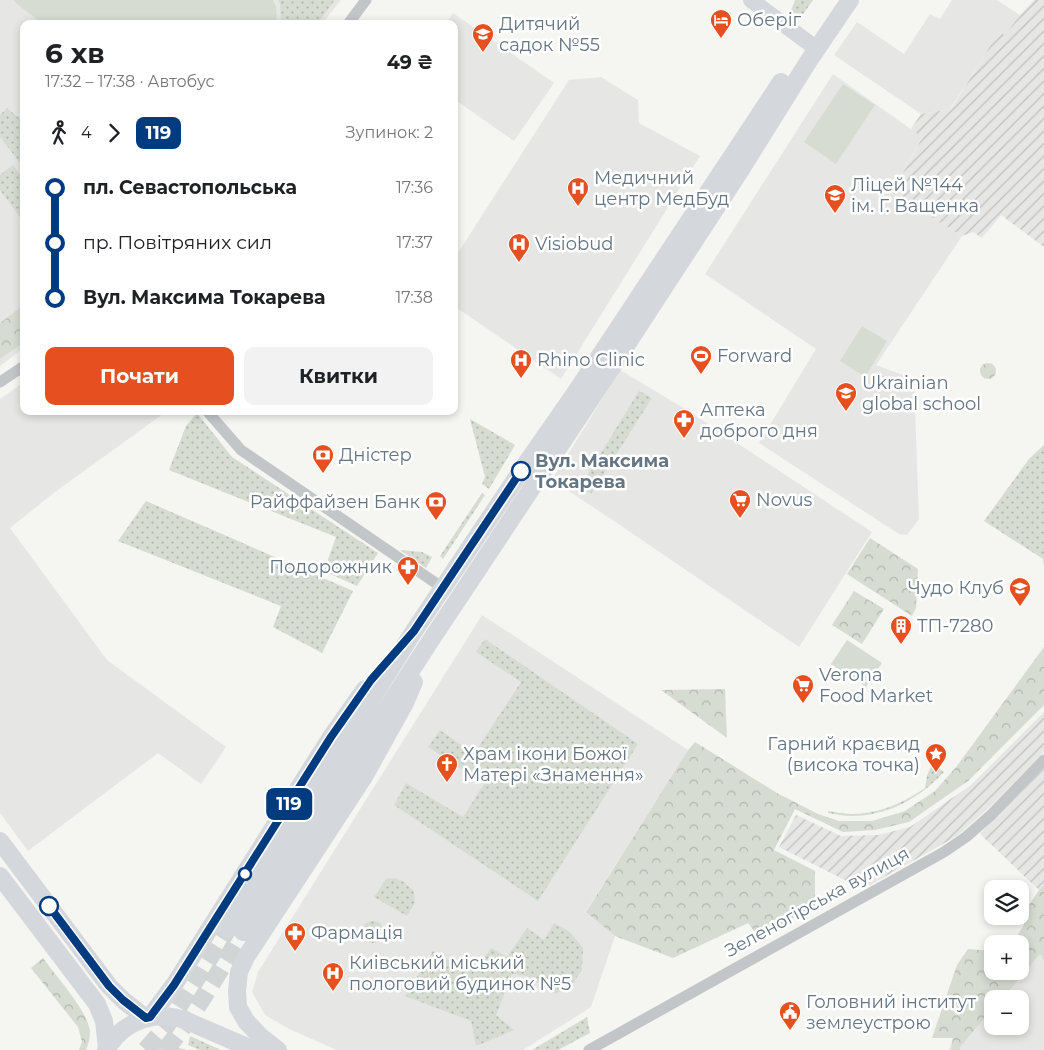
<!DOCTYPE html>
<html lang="uk">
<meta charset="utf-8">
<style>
:root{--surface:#fff;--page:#f2f2f2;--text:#202124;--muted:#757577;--accent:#e65021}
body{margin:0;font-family:Montserrat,sans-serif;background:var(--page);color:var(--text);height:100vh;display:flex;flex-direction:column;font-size:19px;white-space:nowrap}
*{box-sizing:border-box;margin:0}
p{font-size:16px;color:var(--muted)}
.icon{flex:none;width:28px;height:28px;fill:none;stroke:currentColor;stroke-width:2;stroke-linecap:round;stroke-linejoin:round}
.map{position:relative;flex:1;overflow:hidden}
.details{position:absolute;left:20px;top:20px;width:438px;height:395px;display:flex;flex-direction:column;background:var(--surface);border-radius:10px;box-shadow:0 2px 8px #0003}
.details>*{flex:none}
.badge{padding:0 10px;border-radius:8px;font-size:18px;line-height:32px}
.controls{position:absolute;left:984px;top:880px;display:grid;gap:10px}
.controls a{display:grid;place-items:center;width:45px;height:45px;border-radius:10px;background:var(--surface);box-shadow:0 2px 8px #0003;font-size:25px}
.map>.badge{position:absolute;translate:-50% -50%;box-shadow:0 0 0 2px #fff}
.legs{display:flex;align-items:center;gap:8px;height:55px;padding:0 25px;font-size:16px}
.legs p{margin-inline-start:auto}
.overview{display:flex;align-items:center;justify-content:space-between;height:85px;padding:0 25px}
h1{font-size:28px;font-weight:700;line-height:38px}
.primary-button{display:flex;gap:10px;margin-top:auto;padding:10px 25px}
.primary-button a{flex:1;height:58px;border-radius:10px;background:var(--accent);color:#fff;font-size:20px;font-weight:700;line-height:58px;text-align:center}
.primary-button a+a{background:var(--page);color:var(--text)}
ul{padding:0 25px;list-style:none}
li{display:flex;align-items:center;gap:18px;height:55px;font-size:19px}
li i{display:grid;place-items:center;width:8px;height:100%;margin:0 6px;background:currentColor}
li i::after{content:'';width:12px;height:12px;margin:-6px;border:4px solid;border-radius:50%;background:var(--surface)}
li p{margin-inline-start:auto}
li:first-child i{background:linear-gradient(#0000 50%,currentColor 0)}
li:last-child i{background:linear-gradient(currentColor 50%,#0000 0)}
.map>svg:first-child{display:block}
</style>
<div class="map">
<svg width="1044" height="1050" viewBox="0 0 1044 1050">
<defs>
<pattern id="industrial-furrows" width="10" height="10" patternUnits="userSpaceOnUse" patternTransform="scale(1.25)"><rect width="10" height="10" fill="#e6e7e5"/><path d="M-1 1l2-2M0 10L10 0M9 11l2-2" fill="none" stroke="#bec0bf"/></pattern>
<pattern id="grass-dots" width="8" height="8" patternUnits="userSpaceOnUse" patternTransform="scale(1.25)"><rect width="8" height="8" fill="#d6dcd2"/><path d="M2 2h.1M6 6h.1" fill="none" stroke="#b1b7b0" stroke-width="1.8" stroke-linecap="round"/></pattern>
<pattern id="forest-crowns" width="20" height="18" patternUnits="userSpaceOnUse" patternTransform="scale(1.25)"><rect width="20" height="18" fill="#d6dcd2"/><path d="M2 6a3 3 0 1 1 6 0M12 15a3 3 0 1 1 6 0" fill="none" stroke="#b1b7b0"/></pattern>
</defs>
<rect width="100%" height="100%" fill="#f5f5f1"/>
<path fill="#e6e7e5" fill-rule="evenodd" d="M0 0H341L322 24H24V348L0 366Z
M952 0H997L1020 15 1005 36 999 33 950 109 921 114 834 55 857 22 904 54 930 14 940 19Z
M453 13 554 83 514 141 454 99V24H446Z
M833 74 922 137 892 193 962 236 876 365 914 379 919 519 907 535 899 534 759 443 816 349 705 274Z
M601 77 638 100 639 123 700 156 561 379 454 306V259L569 80Z
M620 370 690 412 872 532 799 647 620 525 552 480Z
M24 382V411H167L55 492 10 528 107 660 226 747 201 784 158 753 28 851 0 813V399Z
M482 615 688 750 586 911 615 936 591 1007 523 1050H337L289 1029 265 1015 252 992 258 972Z
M1044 885V1050H949L976 964 992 971H1020V944ZM992 999H1020V1026H992Z"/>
<path fill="url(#industrial-furrows)" d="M1034 0H1044V247L1001 215 982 238 973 232 962 236 892 193 922 138 911 129 921 114 951 109 999 32 1005 35 1020 15Z
M1044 712V752L991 806 957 836 863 889 779 847 796 815 841 836 878 835 910 827 971 785Z
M1044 768V885L1039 890 980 834Z"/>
<path fill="url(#grass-dots)" d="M278 0H335L317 24H281L280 4Z
M795 0H813L799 20 790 13Z
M7 108 24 122V168L0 137V115Z
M13 165 24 180V223L0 190V175Z
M639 391 652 398 591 494 580 487Z
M197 413 232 457 378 553 357 586 324 571 336 537 169 470 186 426Z
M470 419 515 445 489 489 482 484 485 477Z
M1044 445V566L1043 559 984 521 1029 459Z
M482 493 485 495 443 559 440 556Z
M146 501 353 591 322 653 273 627 281 606 118 541Z
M400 550 422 552 432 557 426 568Z
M485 639 638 744 538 901 394 805 406 783 463 817 484 784 428 747 440 730 474 754 521 682 476 652Z
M932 763 944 772C920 798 888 816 851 816 844 816 836 814 828 813V811C836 812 844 814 852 814 879 814 903 803 925 788L927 776Z
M395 878 404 882 414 891 415 903 407 916 374 897 386 879Z
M362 932a11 11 0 1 1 22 0a11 11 0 1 1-22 0Z
M554 923 570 932 583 948 582 970 574 982 556 994 527 976 512 974 496 1015 514 1030 476 1046 471 1021 405 996 433 951 465 969H476L491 948 507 957 527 928 544 940Z
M587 1017 590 1033 558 1050H532Z
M190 1036 221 1050H200L188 1045Z
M162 1045 173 1046 187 1050H143L153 1046Z"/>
<path fill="url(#forest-crowns)" d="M24 305V342L0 359V323Z
M980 371a8 8 0 1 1 16 0a8 8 0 1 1-16 0Z
M870 538 918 569 916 608 912 616 847 574Z
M854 591 884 609 862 644 832 625Z
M1044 647V705L968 781 909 822 875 830 843 832 795 809 774 850 815 871V906L759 937 748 923 673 958 615 936 586 912 688 750 695 742 777 793 818 814 839 821H872L905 811 935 791 957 766Z
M725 689 727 738 661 690Z
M1044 885V960L1040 954 1002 999H992V1009L960 1047V1050H951L953 1038H932L957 965 968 949 992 951V971H1020V944H1012L1024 925 1027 908 1039 890Z
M43 958C55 975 85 1008 89 1027 91 1035 89 1043 86 1050H79L82 1042 78 1027 31 968Z"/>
<path fill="#d6dcd2" d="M14 0H273L276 6 277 24H43L17 4Z
M843 84 875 105 836 164 804 142Z
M862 326 887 341 865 377 840 361Z
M847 640 882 663 866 687 831 664Z"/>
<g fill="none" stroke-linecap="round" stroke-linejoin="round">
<path stroke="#d1d5d6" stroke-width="18" stroke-dasharray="18 9" stroke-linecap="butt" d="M146 1050 165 1028 228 929
M165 1050C195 1015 219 971 243 932"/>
<path stroke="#c2c6c9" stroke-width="11" d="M348 24 366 0
M0 382 24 366
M207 411 241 450 443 588
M589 1050 944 852 966 837 991 815 1044 760"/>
<path stroke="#d4d8dc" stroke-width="16" d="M751 0 817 49"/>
<path stroke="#d4d8dc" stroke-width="18" d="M0 841 109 986 123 1000 146 1018
M0 876 97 1004 104 1021 107 1048
M228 929 414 631 523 468 576 392 781 82
M243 932 429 643 618 358 740 171 808 62 850 0
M150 1017 174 985 331 737 365 689
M106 1050C123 1021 155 1009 187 1021L254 1050
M278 1050 260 1036 246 1021 238 1007 237 991 239 972 246 957 365 775 405 703 414 682"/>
</g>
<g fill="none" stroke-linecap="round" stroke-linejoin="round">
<g stroke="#fff" stroke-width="11">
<path id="line-1" d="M49 906 109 986 123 1000 146 1018 150 1017 174 985 331 737 371 680 414 631 521 471"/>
</g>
<use href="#line-1" stroke="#003b80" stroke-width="8"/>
</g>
<defs>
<g id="hotel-pin" transform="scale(1.125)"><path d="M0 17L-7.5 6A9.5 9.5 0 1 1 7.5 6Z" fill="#e65021" stroke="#fff"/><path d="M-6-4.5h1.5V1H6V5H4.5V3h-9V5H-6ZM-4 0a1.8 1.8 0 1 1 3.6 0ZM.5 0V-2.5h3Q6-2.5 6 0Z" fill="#fff"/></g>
<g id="school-pin" transform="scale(1.125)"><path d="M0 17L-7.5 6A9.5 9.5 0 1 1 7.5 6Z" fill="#e65021" stroke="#fff"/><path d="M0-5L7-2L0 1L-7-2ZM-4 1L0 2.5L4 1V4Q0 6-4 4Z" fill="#fff"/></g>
<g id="hospital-pin" transform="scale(1.125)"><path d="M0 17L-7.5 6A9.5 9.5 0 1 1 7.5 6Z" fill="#e65021" stroke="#fff"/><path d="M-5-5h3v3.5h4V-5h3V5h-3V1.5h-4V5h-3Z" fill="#fff"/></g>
<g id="stadium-pin" transform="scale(1.125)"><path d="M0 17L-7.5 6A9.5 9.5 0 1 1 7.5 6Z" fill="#e65021" stroke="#fff"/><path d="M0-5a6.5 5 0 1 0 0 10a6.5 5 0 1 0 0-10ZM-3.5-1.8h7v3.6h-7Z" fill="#fff"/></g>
<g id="pharmacy-pin" transform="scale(1.125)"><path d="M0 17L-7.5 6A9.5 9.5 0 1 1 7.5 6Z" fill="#e65021" stroke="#fff"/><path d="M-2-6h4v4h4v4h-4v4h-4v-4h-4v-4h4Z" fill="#fff"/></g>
<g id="bank-pin" transform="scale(1.125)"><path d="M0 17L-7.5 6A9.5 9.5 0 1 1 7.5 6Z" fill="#e65021" stroke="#fff"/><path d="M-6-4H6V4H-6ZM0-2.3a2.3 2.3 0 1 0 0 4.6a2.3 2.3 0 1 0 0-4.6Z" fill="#fff"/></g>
<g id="supermarket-pin" transform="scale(1.125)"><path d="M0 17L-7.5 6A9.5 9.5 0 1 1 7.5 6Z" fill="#e65021" stroke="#fff"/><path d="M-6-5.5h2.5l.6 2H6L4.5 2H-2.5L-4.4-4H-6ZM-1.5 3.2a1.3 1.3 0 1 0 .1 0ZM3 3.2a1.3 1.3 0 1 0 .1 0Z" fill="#fff"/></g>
<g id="building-pin" transform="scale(1.125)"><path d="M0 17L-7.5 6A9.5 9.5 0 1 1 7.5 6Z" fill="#e65021" stroke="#fff"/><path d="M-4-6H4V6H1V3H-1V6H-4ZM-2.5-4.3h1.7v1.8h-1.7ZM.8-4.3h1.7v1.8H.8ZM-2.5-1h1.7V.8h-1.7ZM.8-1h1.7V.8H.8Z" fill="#fff"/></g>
<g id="sight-pin" transform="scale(1.125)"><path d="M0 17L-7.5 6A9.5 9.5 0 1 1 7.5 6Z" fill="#e65021" stroke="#fff"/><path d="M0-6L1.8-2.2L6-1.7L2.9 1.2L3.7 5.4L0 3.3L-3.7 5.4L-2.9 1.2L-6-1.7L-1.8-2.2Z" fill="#fff"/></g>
<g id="church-pin" transform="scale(1.125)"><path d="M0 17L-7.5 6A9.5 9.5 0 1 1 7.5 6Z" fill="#e65021" stroke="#fff"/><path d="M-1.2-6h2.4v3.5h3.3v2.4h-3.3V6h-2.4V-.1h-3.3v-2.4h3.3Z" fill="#fff"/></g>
<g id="civic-pin" transform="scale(1.125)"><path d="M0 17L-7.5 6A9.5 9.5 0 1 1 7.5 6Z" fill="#e65021" stroke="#fff"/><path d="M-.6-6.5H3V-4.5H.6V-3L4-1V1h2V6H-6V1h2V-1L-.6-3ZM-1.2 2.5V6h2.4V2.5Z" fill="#fff"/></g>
</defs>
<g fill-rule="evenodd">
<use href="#hotel-pin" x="721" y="20"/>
<use href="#school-pin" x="483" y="34"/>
<use href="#hospital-pin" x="578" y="188"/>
<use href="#school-pin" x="835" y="195"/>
<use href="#hospital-pin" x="519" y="244"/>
<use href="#stadium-pin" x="701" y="356"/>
<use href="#hospital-pin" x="521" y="360"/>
<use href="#school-pin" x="846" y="393"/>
<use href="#pharmacy-pin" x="684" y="420"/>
<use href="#bank-pin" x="323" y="455"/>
<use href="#supermarket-pin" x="740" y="500"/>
<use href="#bank-pin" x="436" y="502"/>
<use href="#pharmacy-pin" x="408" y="567"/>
<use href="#school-pin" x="1020" y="588"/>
<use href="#building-pin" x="901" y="626"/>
<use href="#supermarket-pin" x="803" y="685"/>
<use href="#sight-pin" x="936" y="754"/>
<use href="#church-pin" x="447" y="764"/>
<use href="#pharmacy-pin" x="295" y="933"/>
<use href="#hospital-pin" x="333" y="973"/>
<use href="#civic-pin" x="790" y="1012"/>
</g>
<g fill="#fff" stroke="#003b80" stroke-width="2.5">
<circle cx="521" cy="471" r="9"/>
<circle cx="245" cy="874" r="6"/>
<circle cx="49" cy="906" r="9"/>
</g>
<g text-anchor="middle" stroke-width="5" stroke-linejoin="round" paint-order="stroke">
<g font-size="18" fill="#647583" stroke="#fff" text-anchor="start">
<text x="737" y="26">Оберіг</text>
<text x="499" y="30">Дитячий<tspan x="499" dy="21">садок №55</tspan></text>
<text x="594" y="184">Медичний<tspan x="594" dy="21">центр МедБуд</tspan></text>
<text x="851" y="191">Ліцей №144<tspan x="851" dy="21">ім. Г. Ващенка</tspan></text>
<text x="535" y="250">Visiobud</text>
<text x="717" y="362">Forward</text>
<text x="537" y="366">Rhino Clinic</text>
<text x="862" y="389">Ukrainian<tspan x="862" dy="21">global school</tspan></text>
<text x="700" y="416">Аптека<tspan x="700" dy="21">доброго дня</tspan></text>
<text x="339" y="461">Дністер</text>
<text x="756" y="506">Novus</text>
<text x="420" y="508" text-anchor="end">Райффайзен Банк</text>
<text x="392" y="573" text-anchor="end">Подорожник</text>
<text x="1004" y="594" text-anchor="end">Чудо Клуб</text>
<text x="917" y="632">ТП-7280</text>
<text x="819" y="681">Verona<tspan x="819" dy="21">Food Market</tspan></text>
<text x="920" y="750" text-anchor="end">Гарний краєвид<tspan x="920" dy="21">(висока точка)</tspan></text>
<text x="463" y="760">Храм ікони Божої<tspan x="463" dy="21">Матері «Знамення»</tspan></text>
<text x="311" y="939">Фармація</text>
<text x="349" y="969">Киівський міський<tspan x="349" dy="21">пологовий будинок №5</tspan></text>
<text x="806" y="1008">Головний інститут<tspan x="806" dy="21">землеустрою</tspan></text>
</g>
<g font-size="18" font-weight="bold" fill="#647583" stroke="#fff" text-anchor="start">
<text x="535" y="467">Вул. Максима<tspan x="535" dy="21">Токарева</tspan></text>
</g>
<g font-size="18" fill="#647583" stroke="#fff">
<text transform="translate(817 902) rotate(-29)" y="6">Зеленогірська вулиця</text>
</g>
</g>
</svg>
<div class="controls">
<a><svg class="icon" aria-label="layers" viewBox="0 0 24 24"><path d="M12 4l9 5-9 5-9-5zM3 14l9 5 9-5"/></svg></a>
<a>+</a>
<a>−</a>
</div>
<b class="badge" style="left:289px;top:804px;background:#003b80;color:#fff">119</b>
<section class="details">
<div class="overview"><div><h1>6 хв</h1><p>17:32 – 17:38 · Автобус</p></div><b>49 ₴</b></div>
<div class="legs"><svg class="icon" aria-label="walk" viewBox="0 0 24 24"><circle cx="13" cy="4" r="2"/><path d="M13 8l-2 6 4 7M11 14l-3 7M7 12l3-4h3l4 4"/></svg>4<svg class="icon" aria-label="forward" viewBox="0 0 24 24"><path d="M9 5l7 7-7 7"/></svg><b class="badge" style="background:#003b80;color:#fff">119</b><p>Зупинок: 2</p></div>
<ul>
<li><i style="color:#003b80"></i><b>пл. Севастопольська</b><p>17:36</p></li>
<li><i style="color:#003b80"></i><span>пр. Повітряних сил</span><p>17:37</p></li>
<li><i style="color:#003b80"></i><b>Вул. Максима Токарева</b><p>17:38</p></li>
</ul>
<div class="primary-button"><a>Почати</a><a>Квитки</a></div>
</section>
</div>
